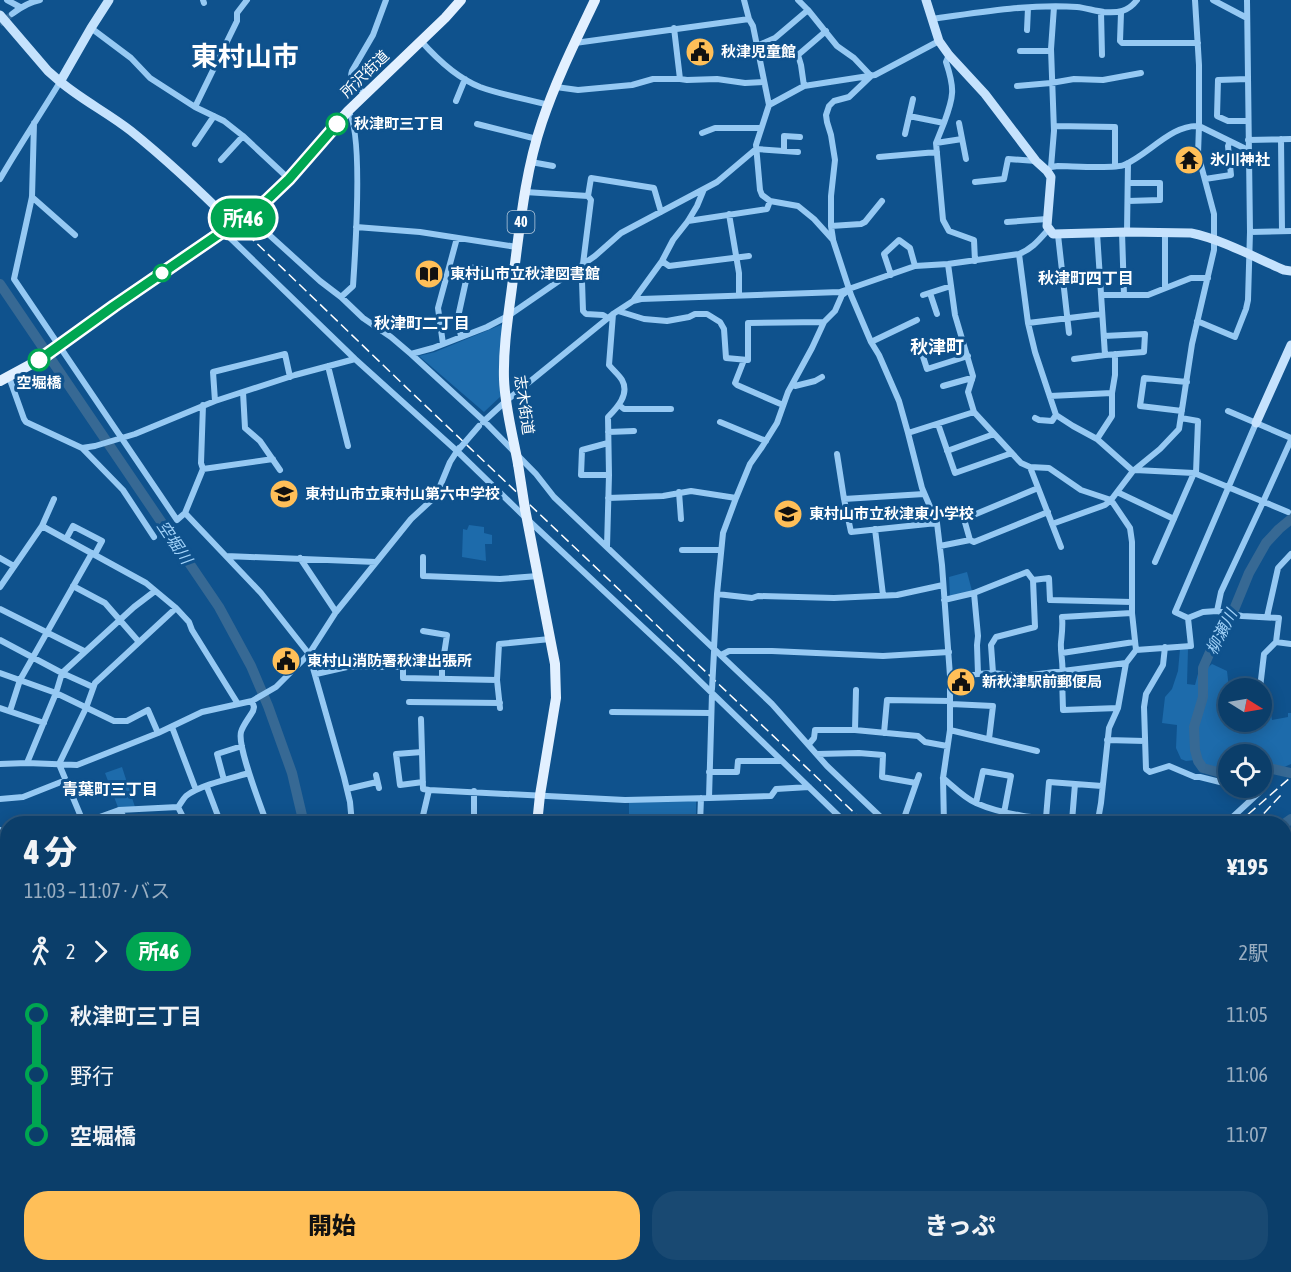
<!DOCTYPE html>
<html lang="ja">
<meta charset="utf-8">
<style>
:root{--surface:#0b3e6a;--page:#194972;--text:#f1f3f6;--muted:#9aaec1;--line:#2b577e;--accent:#ffbf58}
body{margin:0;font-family:"Asap Condensed","Noto Sans JP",sans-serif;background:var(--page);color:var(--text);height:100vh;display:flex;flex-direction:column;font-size:22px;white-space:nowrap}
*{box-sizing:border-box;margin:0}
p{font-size:20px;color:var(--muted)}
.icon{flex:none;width:33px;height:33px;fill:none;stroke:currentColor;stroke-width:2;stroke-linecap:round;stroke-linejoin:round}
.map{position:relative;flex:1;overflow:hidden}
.drawer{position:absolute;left:0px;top:816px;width:1292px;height:456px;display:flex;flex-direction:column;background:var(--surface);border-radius:24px 24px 0 0;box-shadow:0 3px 15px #0003,0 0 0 2px var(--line)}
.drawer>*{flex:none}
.badge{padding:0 12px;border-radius:20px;font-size:21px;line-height:39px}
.needle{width:39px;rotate:101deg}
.buttons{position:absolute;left:1218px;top:678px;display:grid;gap:12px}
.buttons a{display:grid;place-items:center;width:54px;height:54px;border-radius:50%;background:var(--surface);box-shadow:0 3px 15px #0003,0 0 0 2px var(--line);font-size:30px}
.map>.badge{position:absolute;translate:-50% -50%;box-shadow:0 0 0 3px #fff}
.legs{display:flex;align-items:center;gap:9px;height:66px;padding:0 24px;font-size:20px}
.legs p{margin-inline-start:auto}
.headline{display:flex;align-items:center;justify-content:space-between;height:102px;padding:0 24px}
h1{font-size:33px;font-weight:800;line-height:45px}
.primary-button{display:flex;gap:12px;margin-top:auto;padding:12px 24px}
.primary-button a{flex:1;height:69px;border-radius:24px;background:var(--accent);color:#111;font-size:24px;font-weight:800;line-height:69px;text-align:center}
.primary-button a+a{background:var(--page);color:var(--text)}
ul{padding:0 24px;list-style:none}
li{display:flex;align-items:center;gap:21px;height:60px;font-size:22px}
li i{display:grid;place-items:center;width:9px;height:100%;margin:0 8px;background:currentColor}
li i::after{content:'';width:15px;height:15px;margin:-8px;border:4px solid;border-radius:50%;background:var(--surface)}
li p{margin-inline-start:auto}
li:first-child i{background:linear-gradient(#0000 50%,currentColor 0)}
li:last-child i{background:linear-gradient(currentColor 50%,#0000 0)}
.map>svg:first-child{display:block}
</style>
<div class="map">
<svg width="1291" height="1272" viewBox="0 0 1291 1272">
<rect width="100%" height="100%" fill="#0f528d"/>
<path fill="#1d6bab" d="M503 324 501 396 484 412 419 356 435 352Z
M469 525 484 527V533L492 535V544H485L486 561 462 557 463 529 467 530Z
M967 572 972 591 950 597 949 577Z
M1180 649H1188L1187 684 1195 685 1199 670H1201L1202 688 1200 699 1191 724 1195 760 1186 761 1181 759 1176 748 1177 725 1162 723 1165 697 1172 689 1178 671Z
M1212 664 1227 671 1229 688 1228 722H1262V705L1270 704 1272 720 1288 717V713H1291V764L1282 768 1262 767V754H1228V769L1205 766 1198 756 1197 726 1206 698V669Z
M122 767 135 807 119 810 105 773Z
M696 800V823L629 824V802Z
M7 1170 8 1264H76V1266L37 1272H0V1171Z
M228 1264 367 1265 376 1272H330L325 1265 275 1272H225L228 1269Z"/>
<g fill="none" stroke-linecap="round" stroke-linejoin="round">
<path stroke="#376994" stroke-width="10" d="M0 284 219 607 251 666 268 706 292 773 304 824
M1262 771 1273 769 1291 773
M1228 775 1203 768 1198 761 1195 750 1194 727 1203 697V668L1214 643 1233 612 1249 573 1266 543 1279 529 1291 519
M1284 824 1291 819
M1284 941 1285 931 1291 915
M396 1264 405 1272"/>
<path stroke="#336c9e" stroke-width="6" stroke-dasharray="6 3" stroke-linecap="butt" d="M0 24 12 14"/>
<path stroke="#96c9f3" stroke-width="6" d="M7 0 20 7
M203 0 204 3
M744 0 749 19 753 26 769 105 756 145 760 190 762 195 770 201 798 206 814 219 833 240 851 295 871 342 879 355 899 401 908 433 922 488 937 523 942 565 950 676V730L943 778 944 824
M798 0 808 10 837 46 854 58 871 76
M1213 0 1247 18
M1101 12 1102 55
M1121 13 1120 41 1122 43H1198
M12 14C21 7 29 2 40 0
M932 19C980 12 1028 4 1077 7 1086 8 1095 11 1104 12 1118 13 1128 12 1137 0
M91 28 131 58 150 78 195 107 224 121 243 136 289 179
M674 28 680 79
M1027 30 1028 8
M421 41C437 59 457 78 480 87 502 95 526 99 549 105
M575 43 749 19
M757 46 775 38 808 10
M1020 51H1051
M1248 79 1218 80 1217 116 1228 121H1248
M804 86 801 65 798 55 826 31
M1017 86 1051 83 1074 79 1103 80 1141 73
M556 87 578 90 632 85 653 79H680L687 80 717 79 745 83 764 82
M366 94C357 88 348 83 352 71L373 35 386 0
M456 101 465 79
M769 105 804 86 875 75 939 41
M195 107 237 21V13L247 0
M909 116 944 123C954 96 955 89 946 62L949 55
M34 123 32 197 14 279 177 520 185 513 261 593 309 654 344 777 350 802 352 824
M944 123 936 143 943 220 949 231 974 240 975 261
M959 123 966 159
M477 124 537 139
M1054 126 1115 127V166
M702 133 715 128H761
M905 134 913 99
M1281 139 1282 231
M1248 140 1291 139
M936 143 962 139
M195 144 214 116
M784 151V136L800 137
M879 157 937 152
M221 160 243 136
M531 162 553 166
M1051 167 1054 131 1051 49 1054 7
M1047 171 1051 167 1058 166C1071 166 1115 169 1124 165 1148 155 1172 124 1199 126L1248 150
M0 179C19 146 40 115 60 82
M1205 179 1231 175 1228 146 1230 141
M975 182 1004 179 1008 159 1036 161
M525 192 588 196 591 200 583 264
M588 196 591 178 654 188 661 212
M32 197 75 235
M1128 201 1160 200V183H1128
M729 214 739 273V295
M241 219 266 232 320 281 341 297 363 318 391 337 411 354 484 421 536 474 554 497 772 704 827 766 888 824
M688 221 767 209 770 201
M1007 222 1047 219
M831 226 861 224 865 222 882 201
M356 227 420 232 517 247
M223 231 355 359 457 451 527 519 680 662 847 824
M1122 232 1124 295
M1127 232 1128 163
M1250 232 1291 231
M1097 233 1105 355
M1165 233V288
M1058 235 1069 333
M833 239 831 226V196L835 160 831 135 827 122 826 115 829 106 834 101 849 97 871 76
M1019 254 1028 323 1035 352 1056 415 1073 426 1097 439 1133 471
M662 261 669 266 749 256
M948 264 955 315 973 376 968 392 974 412 1021 463 1030 467 1049 468 1081 490 1111 500 1130 528 1132 542V613L1136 650
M891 275 884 254 899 240 910 248 915 266
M582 281 583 311 586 314 603 315 608 318
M930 293 937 314
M923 295 951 286
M1101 295H1148L1191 278H1208
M341 297 353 286C355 256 364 131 348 111
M633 301 662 261 673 240 688 221 697 206 704 189
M618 311 644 319 667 321 689 317 695 314H707L720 322 724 329 726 358 748 360V323L824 322
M1197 321 1235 337 1246 309 1248 300 1250 232 1247 0
M1028 323 1102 314
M461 337 458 317 469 267 514 274
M871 342 917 320
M443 344 438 308 457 238
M919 344 927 369 968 356
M411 354 433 348 487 327 508 316 595 256 621 233 717 182 756 149 798 152
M1074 359 1105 355 1144 352 1145 334 1104 336
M744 360 735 383 737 385 783 405
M328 366 348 446
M9 377 24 419 26 422 82 448 95 446 135 434 215 401 295 375 355 359
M792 385 795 386 815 381 822 377
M943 386 968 379 972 380
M243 392 245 428 260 441 280 470
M1050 396 1112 393
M215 401 213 372 285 354 290 377
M203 405 201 463 203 469
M619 405 624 409H671
M1182 411 1140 406 1144 378 1187 382
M1228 411 1291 438
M1035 418 1039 420 1052 421 1056 415
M1181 418 1198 421 1196 473
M483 422 506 401 613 314 633 301 641 299 840 292 915 266 948 264 1019 254C1032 249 1039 240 1048 230
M720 422 766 441
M1256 423 1175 612 1188 618 1203 612 1217 611 1242 616 1279 618 1276 642 1264 654 1260 688
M938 424 955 473 1012 453
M608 432 634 431
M908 433 974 412
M1097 439 1112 416V393L1115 375V354
M608 443 582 450 581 475H609
M82 448 123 490 154 537
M947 451 994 434
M837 454 844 499 851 532 937 523
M1030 467 1061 547
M1135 470 1194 473 1288 512
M679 492 681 519
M1117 492 1174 519
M608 498 663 496 691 491 736 498
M844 499 924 494
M185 513 203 469 273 459
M1052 524 1105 505 1111 500 1133 471 1160 449 1179 429 1192 344 1214 250V214L1198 154 1199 126V65L1195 0
M42 526 146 583 176 608 189 622 192 630 238 704
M875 529 883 595
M66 539 73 526 102 541 95 554
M970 540 964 519 1038 488
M940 546 970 540 974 542 1048 512
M607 547 609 475 608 417C617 408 630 394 622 380 619 375 613 370 609 365L613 314
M682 550H721
M226 556 376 562
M423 557V576L500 579 538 576
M0 558 14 566
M300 558 336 612
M1155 562 1194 473
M73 586 105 603 139 642
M0 587 42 526 54 499
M974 593 978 636 977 645 978 674
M717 594 752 598 758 596 834 598 897 595 943 585
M944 600 974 593 1027 572 1033 580 1049 578 1050 600 1132 602
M0 609 84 651
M1217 611 1221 592 1263 502 1291 440
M1267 617 1278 568 1291 554
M423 631 447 635 442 667V678
M0 640 62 673 93 687
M1276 642 1291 644
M1165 647 1163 665 1146 694 1144 707 1146 769 1150 772 1169 766 1195 777H1200L1228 784
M714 648 717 594 723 533 736 498 750 464 762 447 777 423 788 392 812 348 824 322 835 311 842 295 846 292
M1062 653 1134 642
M721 655 729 651H772L883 656 949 652
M0 673 56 693 114 721H127L148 710 158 733
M993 673 991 645 996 637 1035 627 1033 580
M316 674 347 667H403V678L497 680 499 644 550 639
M950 676 992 673 1023 676 1126 663
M497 680 500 708
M252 701 254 707 253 711C249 718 243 725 241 732 237 747 261 806 267 824
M409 702 500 703
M951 704 993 706 989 739
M0 708 44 723
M1118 708 1063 710 1062 676C1064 665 1060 653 1061 642 1062 633 1063 626 1062 617L1132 613
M10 711 20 680 92 553
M612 712 711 713
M421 719 422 752
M172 727 196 790
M855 730 856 690
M950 730 1037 751
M884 733 887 700 950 701
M1107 740 1145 741
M809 744 814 738 815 730H855L918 736 925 742 947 746
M817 754 859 753 883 755 882 777 916 783
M27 763 56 693 62 673 134 607 155 591
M0 764 27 763 77 765 158 733 202 712 252 701 276 687 309 654 336 612 411 519 436 496 450 462 459 448
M709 772H737L738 761H782
M376 775 379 788
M943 778C953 786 964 798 976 803 1012 819 1058 819 1096 823
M224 780 217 754 242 746
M423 782 400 785 396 754 422 752 423 789 429 790
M207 787 221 824
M347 789 377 782
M474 791V824
M709 798 771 796 776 789 809 787
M0 799 23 797 66 780
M976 803 983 771 1011 776 1004 813
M178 807 183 817 182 824
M119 810 178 807C181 803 183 799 186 796 200 785 232 778 249 773
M1046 818 1049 782 1102 786
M1072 821 1075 784
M83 823 119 810 129 824
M84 824 59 764 86 708 95 683 176 608
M421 824 429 790 625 800 709 798 712 693
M700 824 701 798
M902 824 919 775
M1096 824 1098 820 1101 803 1109 728 1118 708 1126 663 1136 650 1191 646 1188 618
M1225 824 1263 789 1265 784 1262 780
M0 830 8 851
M1284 856 1291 857
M0 905 8 901
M0 1046 8 1045
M1291 1066 1288 1071 1291 1074
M1291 1083 1285 1094 1291 1097
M1284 1123 1291 1126
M1284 1150 1291 1153
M85 1264 86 1272
M228 1264 229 1272
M325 1264 330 1272
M409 1264 419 1272
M624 1264 626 1272
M767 1264 768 1272
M819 1264 857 1271
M1048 1264V1272
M97 1267 142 1264
M725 1272 739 1267 738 1264
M938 1272 940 1264
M968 1272 971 1264
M1020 1272 1030 1264
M1077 1272 1078 1264
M1151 1272 1153 1264
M1185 1272V1264
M1258 1272V1264"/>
<path stroke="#c5e2fd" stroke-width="9" d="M926 0 939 41 949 55 985 94 1036 161 1047 171 1051 177 1047 226 1053 234 1127 232 1191 233C1221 239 1256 258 1284 270L1291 271
M0 15 48 71 56 78C78 98 107 112 131 131 167 160 200 191 233 224
M60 82 91 28 109 0
M1256 423 1291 345
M1284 1026 1291 1028"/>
<path stroke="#e2f0ff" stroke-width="10" d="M0 381 37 361 113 306 266 201 289 179 348 111 445 18 461 0
M518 464C513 436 505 408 504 379 503 345 509 312 513 279 520 226 525 172 542 122 556 80 576 40 595 0
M525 509 555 664 556 698 540 795 537 824
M522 1264 523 1272"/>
<path stroke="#fff" stroke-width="1.5" stroke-dasharray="10 4.5" stroke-linecap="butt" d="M247 234 410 391 866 824
M1237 824 1291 777
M1254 824 1281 795
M1284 1229 1291 1236
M994 1272 998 1264"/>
<path stroke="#96c9f3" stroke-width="6" d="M460 448 479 426
M712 689 714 652"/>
<path stroke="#e2f0ff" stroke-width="10" d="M518 464 525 509"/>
</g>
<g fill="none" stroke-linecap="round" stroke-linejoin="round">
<g stroke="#fff" stroke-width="14">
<path id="line-1" d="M39 360 114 306 241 219 266 201 289 179 337 124"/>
</g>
<use href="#line-1" stroke="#00a651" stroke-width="9"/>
</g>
<defs>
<g id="civic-disc" transform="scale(1.5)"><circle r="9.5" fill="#ffbf58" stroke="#0f528d"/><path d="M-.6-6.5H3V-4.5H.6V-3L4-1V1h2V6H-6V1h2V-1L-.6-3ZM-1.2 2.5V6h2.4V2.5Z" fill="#111"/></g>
<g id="temple-disc" transform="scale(1.5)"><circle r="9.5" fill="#ffbf58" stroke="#0f528d"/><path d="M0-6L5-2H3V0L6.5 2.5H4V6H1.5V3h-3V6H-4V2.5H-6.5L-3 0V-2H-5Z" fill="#111"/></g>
<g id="library-disc" transform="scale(1.5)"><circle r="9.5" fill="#ffbf58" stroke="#0f528d"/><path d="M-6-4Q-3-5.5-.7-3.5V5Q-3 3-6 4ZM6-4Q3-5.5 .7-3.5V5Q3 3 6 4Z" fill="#111"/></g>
<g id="school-disc" transform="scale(1.5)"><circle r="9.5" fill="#ffbf58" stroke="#0f528d"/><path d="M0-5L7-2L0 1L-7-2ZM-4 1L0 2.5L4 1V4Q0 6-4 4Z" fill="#111"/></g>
</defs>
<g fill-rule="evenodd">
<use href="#civic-disc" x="700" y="52"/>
<use href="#temple-disc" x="1189" y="160"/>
<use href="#library-disc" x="429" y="274"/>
<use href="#school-disc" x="284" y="494"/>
<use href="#school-disc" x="788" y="514"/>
<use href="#civic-disc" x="286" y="661"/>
<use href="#civic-disc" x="961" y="682"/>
</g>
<g fill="#fff" stroke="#00a651" stroke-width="3">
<circle cx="337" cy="124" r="10"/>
<circle cx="162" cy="273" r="8"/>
<circle cx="39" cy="360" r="10"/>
</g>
<g text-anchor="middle" stroke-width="6" stroke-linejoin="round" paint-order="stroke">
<rect fill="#0f528d" stroke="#b7cbdd" stroke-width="1.5" x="507.5" y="211" width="27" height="22" rx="4.5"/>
<g font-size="14" font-weight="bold" fill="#fff">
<text x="521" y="227">40</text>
</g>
<g font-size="15" font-weight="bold" fill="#fff" stroke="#0f528d" text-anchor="start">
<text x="721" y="57">秋津児童館</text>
<text x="1210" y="165">氷川神社</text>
<text x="450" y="279">東村山市立秋津図書館</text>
<text x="305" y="499">東村山市立東村山第六中学校</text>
<text x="809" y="519">東村山市立秋津東小学校</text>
<text x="307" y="666">東村山消防署秋津出張所</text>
<text x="982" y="687">新秋津駅前郵便局</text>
</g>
<g font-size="15" fill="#fff" stroke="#0f528d">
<text transform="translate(365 74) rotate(-44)" y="5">所沢街道</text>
<text transform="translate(524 405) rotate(82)" y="5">志木街道</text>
</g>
<g font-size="15" font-weight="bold" fill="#fff" stroke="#0f528d" text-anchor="start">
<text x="354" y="129">秋津町三丁目</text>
<text x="39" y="388" text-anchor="middle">空堀橋</text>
</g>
<g font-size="16" font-weight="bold" fill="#fff" stroke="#0f528d">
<text x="1086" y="284">秋津町四丁目</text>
<text x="422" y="329">秋津町二丁目</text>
<text x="110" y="795">青葉町三丁目</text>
</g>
<g font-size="16" font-style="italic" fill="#a2d3fa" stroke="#0f528d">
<text transform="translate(175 542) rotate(56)" y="6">空堀川</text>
<text transform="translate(1221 632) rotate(-63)" y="6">柳瀬川</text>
</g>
<g font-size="18" font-weight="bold" fill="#fff" stroke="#0f528d">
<text x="937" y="353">秋津町</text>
</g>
<g font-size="27" font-weight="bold" fill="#fff" stroke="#0f528d">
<text x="245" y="66">東村山市</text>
</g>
</g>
</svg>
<div class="buttons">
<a><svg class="needle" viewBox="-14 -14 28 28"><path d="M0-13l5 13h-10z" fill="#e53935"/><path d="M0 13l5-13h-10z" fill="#9aaec1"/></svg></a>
<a><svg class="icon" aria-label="locate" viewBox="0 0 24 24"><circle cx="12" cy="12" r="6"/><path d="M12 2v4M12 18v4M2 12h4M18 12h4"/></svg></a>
</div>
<b class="badge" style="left:243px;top:218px;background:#00a651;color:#fff">所46</b>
<section class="drawer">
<div class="headline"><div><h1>4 分</h1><p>11:03 – 11:07 · バス</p></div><b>¥195</b></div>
<div class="legs"><svg class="icon" aria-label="walk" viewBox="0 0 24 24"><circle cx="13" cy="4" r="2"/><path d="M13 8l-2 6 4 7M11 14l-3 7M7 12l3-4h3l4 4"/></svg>2<svg class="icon" aria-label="forward" viewBox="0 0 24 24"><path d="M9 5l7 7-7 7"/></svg><b class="badge" style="background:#00a651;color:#fff">所46</b><p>2駅</p></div>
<ul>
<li><i style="color:#00a651"></i><b>秋津町三丁目</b><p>11:05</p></li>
<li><i style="color:#00a651"></i><span>野行</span><p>11:06</p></li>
<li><i style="color:#00a651"></i><b>空堀橋</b><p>11:07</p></li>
</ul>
<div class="primary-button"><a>開始</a><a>きっぷ</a></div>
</section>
</div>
